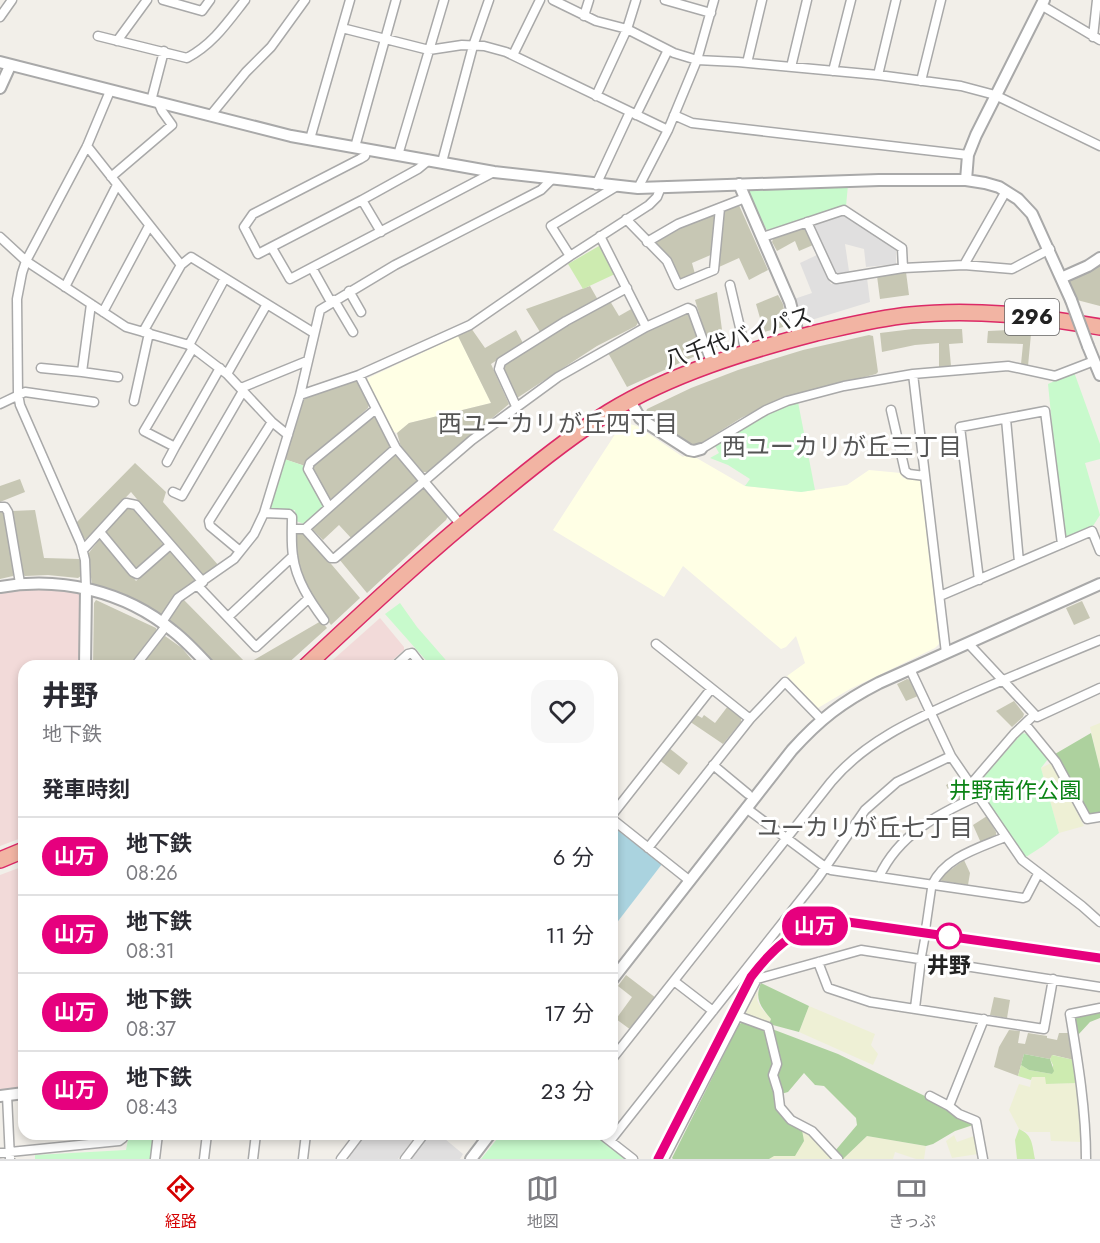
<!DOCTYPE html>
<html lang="ja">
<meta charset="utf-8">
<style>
:root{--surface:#fff;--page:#f7f7f7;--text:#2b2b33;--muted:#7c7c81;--line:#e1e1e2;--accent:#d40000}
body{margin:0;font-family:Jost,"Noto Sans JP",sans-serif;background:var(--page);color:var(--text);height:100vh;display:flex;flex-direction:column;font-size:22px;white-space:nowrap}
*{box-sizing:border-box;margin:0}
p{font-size:20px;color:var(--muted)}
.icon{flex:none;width:33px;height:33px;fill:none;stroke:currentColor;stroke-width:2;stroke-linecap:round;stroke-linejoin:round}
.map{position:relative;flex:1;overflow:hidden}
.sheet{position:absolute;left:18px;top:660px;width:600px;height:480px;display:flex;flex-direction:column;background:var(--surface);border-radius:18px;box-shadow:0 3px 9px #0003}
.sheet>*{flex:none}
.badge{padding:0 12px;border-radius:20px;font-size:21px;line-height:39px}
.map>.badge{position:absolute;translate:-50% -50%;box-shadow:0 0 0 3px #fff}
h2{padding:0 24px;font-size:22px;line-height:54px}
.round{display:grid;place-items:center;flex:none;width:63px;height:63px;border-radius:18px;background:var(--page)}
.head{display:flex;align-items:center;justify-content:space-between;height:102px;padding:0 24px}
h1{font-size:28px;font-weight:700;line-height:45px}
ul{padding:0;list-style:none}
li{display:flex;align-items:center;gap:18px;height:78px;padding:0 24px;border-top:2px solid var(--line)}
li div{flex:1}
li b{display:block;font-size:22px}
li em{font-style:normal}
li .badge{min-width:66px;font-weight:700;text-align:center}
.dock{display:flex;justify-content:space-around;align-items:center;height:84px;border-top:2px solid var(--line);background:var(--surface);font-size:16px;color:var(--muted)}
.dock a{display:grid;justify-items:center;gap:3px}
.dock .active{color:var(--accent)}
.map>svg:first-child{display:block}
</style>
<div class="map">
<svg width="1100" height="1159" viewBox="0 0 1100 1159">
<rect width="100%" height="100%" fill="#f2efe9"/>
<path fill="#e0dfdf" d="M844 215 896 250V264L866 267 864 249 845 244 849 271 838 274 833 272 814 225Z
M817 255 831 284 867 278 870 302 805 322 799 320 794 299 812 293 800 263Z
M365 1134H417L398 1159H350L349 1155Z
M429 1134H439L463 1154 460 1159H409Z"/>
<path fill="#f2dad9" d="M35 587 80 592V666H24V837L0 846V592Z
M380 618 404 647V650L386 666H326Z
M24 866V1088L0 1090V875Z"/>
<path fill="#ffffe5" d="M458 336 491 403 409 423 397 433 394 432 367 381 368 378Z
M623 422 637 426 683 457 688 453 745 486 801 492 847 485 869 470 901 473 903 478H919L922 483 939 644 935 648 850 689 818 708 787 676 805 663 796 636 786 647 781 649 683 566 664 597 553 530Z"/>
<path fill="#c7c7b4" d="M738 203 768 270 749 280 739 258 719 267 723 210Z
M713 214 716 215 713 254 692 263 695 274 680 280 672 261 655 245 656 240 664 234Z
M802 228 807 230 813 245 799 251 795 241 777 251 772 242 773 239Z
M1100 263V306L1077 300 1069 281Z
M906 272 909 295 880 299 877 276Z
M590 286 598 300 540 332 526 309Z
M717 292 724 345 710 349 695 300Z
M778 295 783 304 786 321 783 327 764 332 756 304Z
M610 301 619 316 633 308 639 321 636 326 597 346 517 398 502 370 504 364 567 324Z
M686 313 690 316 704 352 627 387 607 351 668 319Z
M471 328 485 348 516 330 523 343 491 364 509 404 428 472H423L401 447 397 433 409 423 491 403 458 336Z
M913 329H962L963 343 949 344 951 366 939 367V343L915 345 882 352 880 333Z
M1009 330 1031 334 1028 366 1021 364 1023 344 987 343 988 331Z
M869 335 873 336 878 372 876 374 785 398 741 418 698 445 690 446 653 420 646 412 647 409 691 388 738 370 803 350Z
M354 379 358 381 369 404 368 408 307 462 305 466 284 459 302 401 308 396Z
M373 414 376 415 389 445V448L331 499 328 497 313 468V464Z
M396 453 417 479V483L352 539 339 525 323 540 312 529 313 526Z
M135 463 166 492 163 502 219 566 206 575H201L131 492 86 539 82 538 75 524Z
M20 479 25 492 0 502V486Z
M422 488 426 489 448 516 446 520 367 593 339 559Z
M128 507 134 508 163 544V547L137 570 107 535V530Z
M0 510 5 514 14 574 13 576 0 579Z
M35 510 44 558 80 559 81 576 78 578 48 575 25 576 22 574 12 511Z
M296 532H304L360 598 331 625 311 596 303 577 296 555Z
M99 540H104L136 581 168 552 173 553 194 578V583L175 596 163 614H158L92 585 88 554Z
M183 599 247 664 321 621 327 628 285 666H215L169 620V618Z
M96 600 156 628 157 631 130 666H93L94 603Z
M1082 601 1090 618 1074 625 1066 608Z
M165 636 182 648 197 666H140Z
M907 679 911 680 918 696 906 701 897 684Z
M1014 701 1024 714 1023 717 1012 727 996 711Z
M728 706 741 717V722L723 744 689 721 695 714 702 718 704 715 715 723Z
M669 748 688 763 679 775 659 760Z
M959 778 968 791V795L954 802 946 785Z
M987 816 996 832V835L981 843 973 825Z
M964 860 970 873 968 885 941 881 942 876Z
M626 975 656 998 631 1030 616 1019 632 997 618 986Z
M994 997 1010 1000 1007 1018 990 1015Z
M1009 1030 1020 1031 1018 1043 1025 1044 1028 1033 1047 1036V1038L1057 1040 1059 1033H1068L1074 1060 1053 1055 1050 1059 1024 1054 1018 1076 994 1067 999 1047Z"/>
<path fill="#eef0d5" d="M1100 723V769L1090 727Z
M1051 763 1053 765 1084 826 1059 833 1041 768Z
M758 990 757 1000 761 1008 771 1019 769 1024 745 1014Z
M809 1006 875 1034 871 1045 878 1054 873 1065 799 1032Z
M1032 1077H1046L1047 1084 1078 1083 1083 1142 1051 1141 1050 1132H1027L1019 1129 1009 1110 1019 1084 1030 1087Z
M802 1130 811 1134 834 1159H769Z
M954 1135 957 1142 974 1136 978 1154 952 1158 946 1141Z
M867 1136 926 1146 924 1159H916L895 1152 893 1159H843Z"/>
<path fill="#cdebb0" d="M599 246 615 274 583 289 568 264Z
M1052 1055 1074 1060 1078 1083 1046 1084 1045 1077H1032L1031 1080 1018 1076 1021 1065 1029 1070 1052 1074 1053 1065 1050 1059Z
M1019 1129C1033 1135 1032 1145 1035 1159H1017L1015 1140Z"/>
<path fill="#add19e" d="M1091 733 1100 769V814L1092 816 1087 814 1055 754Z
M761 983 809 1006 799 1032 769 1024 771 1019C761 1007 754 999 761 983Z
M1100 1011V1018L1090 1022 1078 1035 1075 1017Z
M744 1022 766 1030 775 1063 778 1108 802 1130 804 1141 795 1156H774L769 1159H673L672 1158 739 1024Z
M772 1029 838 1054 929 1098 973 1125 955 1131 933 1144 926 1146 867 1136 843 1159 835 1151 857 1125 856 1118 824 1086 815 1085 804 1073 788 1092 781 1094 775 1076Z
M1024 1054 1050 1059 1054 1071 1052 1074 1029 1070 1021 1065Z"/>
<path fill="#c8facc" d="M848 185 846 206 767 230 744 189Z
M1074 372 1100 444V459L1085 463 1100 515 1093 526 1067 536 1063 534 1048 384Z
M798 402 815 490 801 492 745 486 750 479 728 465 710 458 719 453 714 444 767 413Z
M284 459 305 466 324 506 304 524 296 521 295 510H271L269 508Z
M400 603 417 627 451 666H431L385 614Z
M1022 733 1027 734 1048 759 1041 768 1059 833 1043 846 1026 857 978 789V784Z
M129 1134H155L152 1159H35V1155L126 1150Z
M501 1134H594L626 1159H481Z"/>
<path fill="#aad3df" d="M612 826 662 864 612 929Z"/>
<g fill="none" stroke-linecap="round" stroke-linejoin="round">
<g stroke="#a9a9a9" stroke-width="10">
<path id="pedestrian" d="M926 926 932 885
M921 959 925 937"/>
</g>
<g stroke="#a9a9a9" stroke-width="11">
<path id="minor" d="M163 0 202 11 210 0
M553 0 596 21 627 29 674 53 697 60 738 62 878 75 961 86 995 95 1100 146
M665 0 711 13
M1041 5 1100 40
M584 16 589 0
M0 17 12 0
M342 28 429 50 462 45 484 46 506 52 668 130
M98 36 187 58C213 44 227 23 245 0
M1093 37 1097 0
M117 41 147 0
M513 55 540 0
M747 63 762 0
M791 67 807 0
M833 71 851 0
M878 75 896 0
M921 81 941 0
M596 96 627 29 636 0
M151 101 164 51
M636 115 668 50
M674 115 692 123 968 155
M210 116 246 72 271 47 305 0
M310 139 350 0
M87 146 181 265
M355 147 396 0
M367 149 365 156 360 159 253 214 244 227 258 254 362 200 418 169 429 160
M398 155 444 0
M442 162 473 46 489 0
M111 177 172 125 162 111 159 104
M596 185 630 112
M638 188 668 130 697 60 714 0
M362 200 381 232
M626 219 667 261 678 285 714 270 720 208
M807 222 832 276 836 279 903 268 964 265 1012 269 1050 249
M600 236 646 327
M0 237 26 261 126 327 189 345 227 374 272 422 288 435
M763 237 844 210 902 248 903 268
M647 242 678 224 745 198
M272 248 290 279 494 172
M570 256 551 226 617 186
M964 265 1006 191
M312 268 331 302
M730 285 746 353
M65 287 117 185
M349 291 361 312
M334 300 353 332
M91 304 82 372 118 377
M103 312 149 226
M143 332 181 265 191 257 314 333
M189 345 225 278
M193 348 144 431 175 447 220 368
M41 368 82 372
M227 374 267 304
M913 374 946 653
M359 375 396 448 461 525
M241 388 307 361
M300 395 359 375 470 325 570 256 649 205 657 197 661 187
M134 401 149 333
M0 404 25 392 94 402
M516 406 499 369 501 362 566 321 627 288
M891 410 905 471 909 474 925 476
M1006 419 1019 562
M701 449 766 410 787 401 844 386 913 374 1008 366 1055 376 1094 361
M167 462 175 447
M173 492 182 496 243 391
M0 507H5L8 512 20 583
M329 507 308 469 310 463 376 409
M264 513 289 514 292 517C292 530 291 543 293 556 296 580 310 601 324 620
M292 529H305L331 558H335L472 440 558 377 646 327 688 308 692 310 712 365
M305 529 396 448
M100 532 133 572 137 574 170 545
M83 550 126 503 136 505 203 582
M240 551 210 526 209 521 272 422
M979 580 960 427 1045 411 1062 544
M198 586 256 647 308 599
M86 588 85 560 81 544 20 405 18 394 17 299 22 273 26 261 87 146 110 91
M940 596 1092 531 1100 551
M228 617 293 556
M162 622 178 598 234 559 254 534 264 513 300 395 320 310 395 265 541 190 552 179
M968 643 1037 717 1100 688
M656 644 750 719
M135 666 166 626
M395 666 408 654 412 653 422 666
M910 669 951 756 1022 860 1082 906 1100 922
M1025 724 1056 762 1087 819 1100 817
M713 765 748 794
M971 784 1014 734 1034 715
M746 808 825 867 831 870 1023 898 1026 897 1038 874
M612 815 711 689
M612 819 690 881
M648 848 750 719 785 682 821 719
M879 877C898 835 938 814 978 796
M932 885C945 857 979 848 1005 837
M818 962 828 988 870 1002 1044 1029 1053 979
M674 981 713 1011
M915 1008 921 959
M738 1016 768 1027 777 1064 773 1075 778 1091 780 1107 791 1120 812 1131 838 1159
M612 1059 831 782C867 739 918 718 969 695 1012 676 1056 658 1100 640
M7 1095 10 1159
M930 1096 949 1106
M601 1134 633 1159
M610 1141 818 878 865 810 897 782 951 756
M0 1153 119 1141 123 1138 124 1134
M155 1159 158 1134
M204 1159 207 1134
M253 1159 256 1134
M303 1159 306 1134
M341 1159 360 1134
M405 1159 424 1134
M664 1159 757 979 861 950 1100 987
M983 1159 976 1121 959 1114 949 1106 984 1019
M1086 1159C1086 1110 1078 1062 1070 1014L1100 1008"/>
</g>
<g stroke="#a9a9a9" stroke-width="14">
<path id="tertiary" d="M0 62 291 136 494 172 638 188 879 180H966L985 183 999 187 1018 199 1032 214 1071 300
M0 88 10 66
M966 180 968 155 976 135 1044 0
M739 184 790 302 799 338
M1061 278 1088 266 1100 258
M1088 346 1100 375
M630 401 640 418 647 423 689 450 694 451 701 449
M0 587C60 576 125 591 173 631 186 641 198 654 209 666
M85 666 86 588
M612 980 792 750C820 719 842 702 879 683L1100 584
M0 1096 24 1093
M471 1159 490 1134"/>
</g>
<g stroke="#dc2a67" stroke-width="18">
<path id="trunk" d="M306 666C368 608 430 550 496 497 532 467 569 437 609 412 671 374 746 351 816 333 847 326 878 318 910 315 973 308 1038 316 1100 327
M0 860 24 850"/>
</g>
<use href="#pedestrian" stroke="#fff" stroke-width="7"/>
<use href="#minor" stroke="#fff" stroke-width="8"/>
<use href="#tertiary" stroke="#fff" stroke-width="10"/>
<use href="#trunk" stroke="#f2b4a3" stroke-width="15"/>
<path stroke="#707070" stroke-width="1.5" d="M658 1159 751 977C782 936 810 918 863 923L1100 958"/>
<g stroke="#a9a9a9" stroke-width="10" stroke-linecap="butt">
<path id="pedestrian-bridge" d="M925 937 926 926"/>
</g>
<g stroke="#a9a9a9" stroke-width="14" stroke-linecap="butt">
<path id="tertiary-bridge" d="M1071 300 1088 346"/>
</g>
<use href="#pedestrian-bridge" stroke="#fff" stroke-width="7"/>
<use href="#tertiary-bridge" stroke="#fff" stroke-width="10"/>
</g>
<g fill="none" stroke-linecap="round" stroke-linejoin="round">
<g stroke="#fff" stroke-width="14">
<path id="line" d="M658 1159 751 977C779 940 801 924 848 922L1100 958"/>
</g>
<use href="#line" stroke="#e6007e" stroke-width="9"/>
</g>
<circle fill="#fff" stroke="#e6007e" stroke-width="3" cx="949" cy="936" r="12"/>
<g text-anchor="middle" stroke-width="6" stroke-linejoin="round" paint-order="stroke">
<rect fill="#fff" stroke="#646464" stroke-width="1.5" x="1005" y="299" width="54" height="36" rx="4.5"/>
<g font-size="21" font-weight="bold" fill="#222">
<text x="1032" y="324">296</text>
</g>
<g font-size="22" fill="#222" stroke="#fff">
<text transform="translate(738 337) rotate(-18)" y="8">八千代バイパス</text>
</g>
<g font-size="22" fill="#0c8416" stroke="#fff">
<text x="1015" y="798">井野南作公園</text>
</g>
<g font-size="22" font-weight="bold" fill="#222" stroke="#fff">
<text x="949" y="973">井野</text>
</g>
<g font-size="24" fill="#555" stroke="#fff">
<text x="558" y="432">西ユーカリが丘四丁目</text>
<text x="842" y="455">西ユーカリが丘三丁目</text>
<text x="865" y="836">ユーカリが丘七丁目</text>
</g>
</g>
</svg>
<b class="badge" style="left:815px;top:926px;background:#e6007e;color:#fff">山万</b>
<section class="sheet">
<div class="head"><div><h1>井野</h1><p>地下鉄</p></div><a class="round"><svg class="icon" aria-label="heart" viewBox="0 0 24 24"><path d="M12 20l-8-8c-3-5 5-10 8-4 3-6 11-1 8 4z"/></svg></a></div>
<h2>発車時刻</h2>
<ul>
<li><span class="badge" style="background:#e6007e;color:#fff">山万</span><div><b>地下鉄</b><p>08:26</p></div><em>6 分</em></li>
<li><span class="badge" style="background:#e6007e;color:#fff">山万</span><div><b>地下鉄</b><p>08:31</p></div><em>11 分</em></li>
<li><span class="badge" style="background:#e6007e;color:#fff">山万</span><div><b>地下鉄</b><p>08:37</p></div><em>17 分</em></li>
<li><span class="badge" style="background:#e6007e;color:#fff">山万</span><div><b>地下鉄</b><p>08:43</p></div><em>23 分</em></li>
</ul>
</section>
</div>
<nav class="dock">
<a class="active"><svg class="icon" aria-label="directions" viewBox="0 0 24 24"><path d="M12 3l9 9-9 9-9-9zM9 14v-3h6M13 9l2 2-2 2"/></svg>経路</a>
<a><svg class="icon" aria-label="map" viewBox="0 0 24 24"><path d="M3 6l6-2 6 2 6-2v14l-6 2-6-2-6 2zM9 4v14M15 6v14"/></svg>地図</a>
<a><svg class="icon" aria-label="tickets" viewBox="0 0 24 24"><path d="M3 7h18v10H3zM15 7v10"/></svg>きっぷ</a>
</nav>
